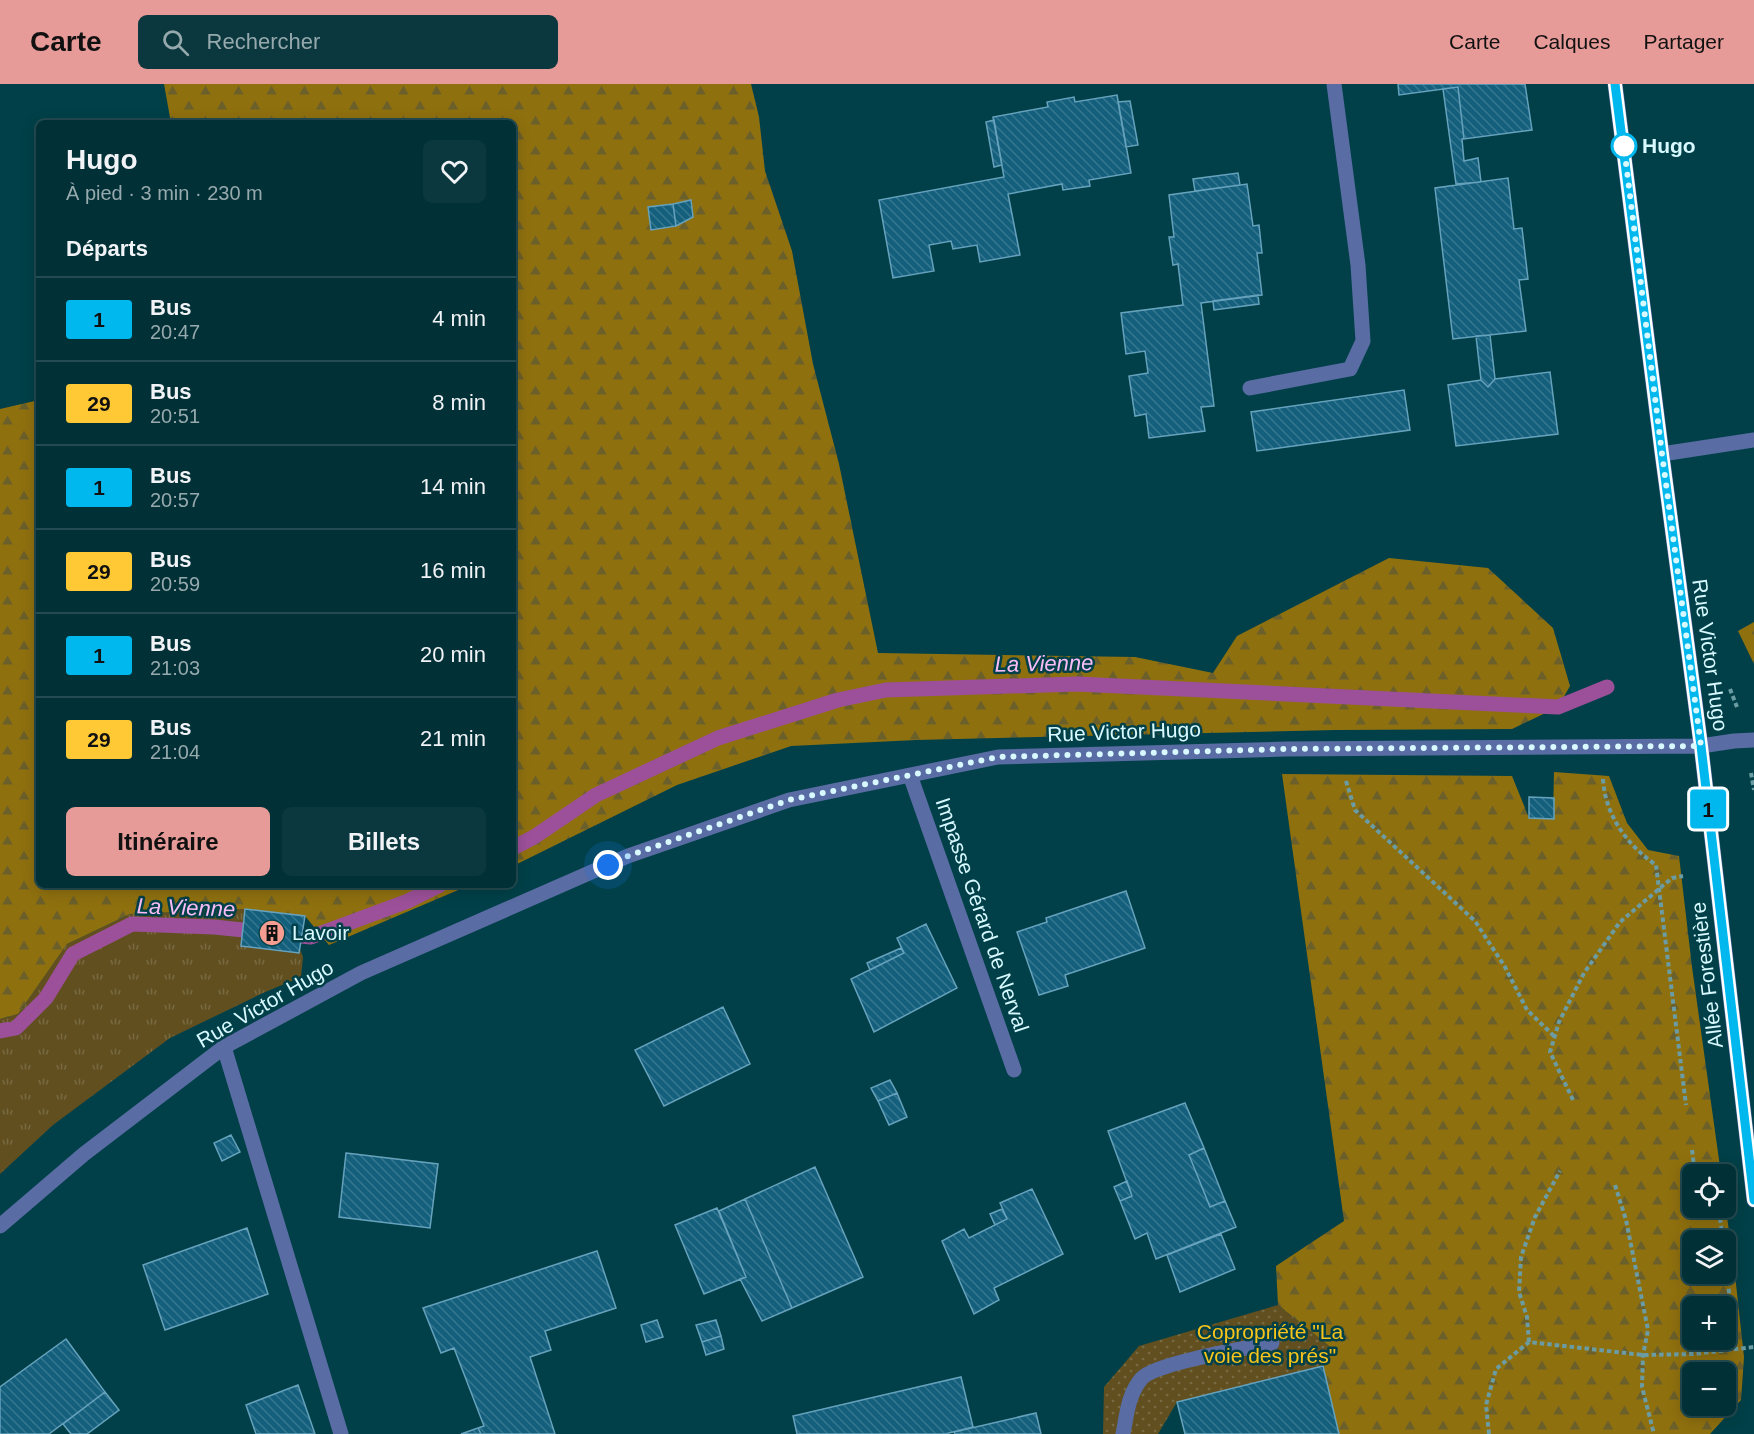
<!DOCTYPE html>
<html lang="fr">
<meta charset="utf-8">
<style>
:root{--surface:#013036;--page:#0b383e;--text:#f1f3f6;--muted:#96a9ad;--line:#234b51;--accent:#e69b98}
body{margin:0;font-family:Helvetica,sans-serif;background:var(--page);color:var(--text);height:100vh;display:flex;flex-direction:column;font-size:22px;white-space:nowrap}
*{box-sizing:border-box;margin:0}
p{font-size:20px;color:var(--muted)}
.icon{flex:none;width:33px;height:33px;fill:none;stroke:currentColor;stroke-width:2;stroke-linecap:round;stroke-linejoin:round}
.map{position:relative;flex:1;overflow:hidden}
.sheet{position:absolute;left:36px;top:36px;width:480px;height:768px;display:flex;flex-direction:column;background:var(--surface);border-radius:9px;box-shadow:0 3px 15px #0003,0 0 0 2px var(--line)}
.sheet>*{flex:none}
.badge{padding:0 12px;border-radius:4px;font-size:21px;line-height:39px}
.fabs{position:absolute;left:1682px;top:1080px;display:grid;gap:12px}
.fabs a{display:grid;place-items:center;width:54px;height:54px;border-radius:9px;background:var(--surface);box-shadow:0 3px 15px #0003,0 0 0 2px var(--line);font-size:30px}
.you{position:absolute;width:30px;height:30px;margin:-15px;border:4px solid #fff;border-radius:50%;background:#1a73e8;box-shadow:0 0 0 9px #1a73e833}
.map>.badge{position:absolute;translate:-50% -50%;box-shadow:0 0 0 3px #fff}
h2{padding:0 30px;font-size:22px;line-height:54px}
.round{display:grid;place-items:center;flex:none;width:63px;height:63px;border-radius:9px;background:var(--page)}
.overview{display:flex;align-items:center;justify-content:space-between;height:102px;padding:0 30px}
h1{font-size:28px;font-weight:700;line-height:45px}
.primary-button{display:flex;gap:12px;margin-top:auto;padding:12px 30px}
.primary-button a{flex:1;height:69px;border-radius:9px;background:var(--accent);color:#111;font-size:24px;font-weight:700;line-height:69px;text-align:center}
.primary-button a+a{background:var(--page);color:var(--text)}
ul{padding:0;list-style:none}
li{display:flex;align-items:center;gap:18px;height:84px;padding:0 30px;border-top:2px solid var(--line)}
li div{flex:1}
li b{display:block;font-size:22px}
li em{font-style:normal}
li .badge{min-width:66px;font-weight:700;text-align:center}
header{display:flex;align-items:center;gap:36px;box-sizing:border-box;height:84px;padding:0 30px;background:var(--accent);color:#111}
header strong{font-size:28px}
nav{display:flex;gap:33px;margin-inline-start:auto;font-size:21px}
.search{width:420px;height:54px;background:var(--page);display:flex;align-items:center;gap:15px;box-sizing:border-box;padding:0 21px;border-radius:9px;color:var(--muted);font-size:22px}
.map>svg:first-child{display:block}
</style>
<header>
<strong>Carte</strong>
<div class="search"><svg class="icon" aria-label="search" viewBox="0 0 24 24"><circle cx="10" cy="10" r="6"/><path d="M15 15l6 6"/></svg>Rechercher</div>
<nav><a>Carte</a><a>Calques</a><a>Partager</a></nav>
</header>
<div class="map">
<svg width="1754" height="1350" viewBox="0 0 1754 1350">
<defs>
<pattern id="grass-tufts" width="24" height="20" patternUnits="userSpaceOnUse" patternTransform="scale(1.5)"><rect width="24" height="20" fill="#614f1f"/><path d="M3 7l-1-3M5 7V3M7 7l1-3M15 17l-1-3M17 17v-4M19 17l1-3" fill="none" stroke="#776941"/></pattern>
<pattern id="forest-firs" width="22" height="20" patternUnits="userSpaceOnUse" patternTransform="scale(1.5)"><rect width="22" height="20" fill="#8f700f"/><path d="M5 1l3.5 6h-7zM16 11l3.5 6h-7z" fill="#6b5f2a"/></pattern>
<pattern id="park-dots" width="8" height="8" patternUnits="userSpaceOnUse" patternTransform="scale(1.5)"><rect width="8" height="8" fill="#614f1f"/><path d="M2 2h.1M6 6h.1" fill="none" stroke="#776941" stroke-width="1.8" stroke-linecap="round"/></pattern>
<pattern id="building-back-hatch" width="6" height="6" patternUnits="userSpaceOnUse" patternTransform="scale(1.5)"><rect width="6" height="6" fill="#145f7c"/><path d="M-1 5l2 2M0 0l6 6M5-1l2 2" fill="none" stroke="#357790"/></pattern>
</defs>
<rect width="100%" height="100%" fill="#014048"/>
<path fill="url(#grass-tufts)" d="M245 825 241 862 300 865 303 873 301 893 263 909 170 954 53 1041 0 1090V935L18 930 67 860 130 830Z"/>
<path fill="url(#forest-firs)" fill-rule="evenodd" d="M164 0H751L759 33 765 87 792 167 813 280 839 380 878 569 1135 573 1213 589 1237 552 1389 474 1488 484 1553 544 1570 602 1558 623 1512 645 1335 646 916 656 791 662 677 701 513 782V39H171Z
M39 316V801H470L329 861 305 832 245 825 130 830 67 860 18 930 0 935V325Z
M1754 538V580L1738 547Z
M1554 688 1609 692 1627 739 1648 766 1679 772 1692 883 1721 1090H1692V1124H1725V1118L1735 1191 1744 1273 1741 1316 1710 1350H1339L1323 1282 1329 1262 1278 1221 1276 1182 1344 1137 1282 690 1512 692 1529 734 1553 735ZM1692 1156H1725V1190H1692ZM1692 1222H1725V1256H1692ZM1692 1288H1725V1322H1692Z"/>
<path fill="url(#park-dots)" d="M1278 1221 1329 1262 1323 1282 1177 1318 1158 1350H1103L1104 1303 1139 1262Z"/>
<g fill="none" stroke-linecap="round" stroke-linejoin="round">
<path stroke="#9c5099" stroke-width="15" d="M513 764 534 753 596 711 718 654 838 616 886 606 1077 600 1558 623 1607 603
M0 947 16 944 46 914 73 870 132 840 214 843 311 853 408 817 440 801"/>
</g>
<path fill="url(#building-back-hatch)" stroke="#67a2bd" stroke-width="1.5" d="M1398 0H1525L1532 46 1464 55 1458 3 1399 11Z
M1458 3 1464 55H1462L1464 77 1478 74 1481 98 1456 100 1443 5Z
M1117 11 1131 89 1089 96 1090 102 1063 106 1062 100 1008 110 1020 171 980 178 977 161 953 165 951 157 929 161 934 187 893 194 879 116 1004 93 993 33 1048 23 1047 18 1074 13 1075 18Z
M1130 17 1138 61 1126 63 1118 18Z
M994 36 1002 81 994 83 986 38Z
M1238 89 1240 101 1195 107 1193 95Z
M1508 94 1514 145 1522 144 1528 195 1519 196 1526 247 1453 255 1435 104Z
M1247 100 1253 142 1259 141 1262 169H1257L1262 211 1201 219 1214 322 1201 323 1205 347 1149 354 1146 330 1135 332 1129 292 1148 289 1145 267 1126 270 1121 229 1183 221 1178 180 1173 181 1169 153H1174L1169 111Z
M691 116 693 133 676 142 673 120Z
M673 120 676 142 651 146 648 123Z
M1258 211 1259 220 1214 226 1213 217Z
M1490 251 1495 295 1488 303 1481 296 1476 252Z
M1550 288 1558 350 1456 362 1448 301 1481 296 1488 303 1495 295Z
M1404 306 1410 346 1257 367 1251 328Z
M1529 713 1554 714V735L1529 734Z
M1126 807 1145 864 1065 891 1068 902 1039 911 1017 848 1047 838 1046 834Z
M245 825 305 832 299 869 241 862Z
M926 840 957 904 874 948 851 895 904 869 897 854Z
M901 864 904 869 870 886 867 879Z
M723 923 750 980 664 1022 635 966Z
M890 996 897 1009 878 1017 871 1004Z
M897 1009 907 1033 889 1041 878 1017Z
M1185 1019 1204 1064 1189 1071 1210 1123 1225 1117 1236 1143 1156 1175 1147 1149 1135 1155 1120 1117 1132 1112 1108 1047Z
M231 1051 240 1068 222 1077 214 1059Z
M1204 1064 1225 1117 1210 1123 1189 1071Z
M346 1069 438 1080 430 1144 339 1133Z
M815 1083 863 1193 792 1224 745 1115Z
M1127 1097 1132 1112 1120 1117 1114 1103Z
M1032 1105 1063 1170 994 1204 999 1216 974 1230 942 1157 964 1145 969 1154 1007 1135 1000 1119Z
M745 1115 792 1224 762 1237 740 1195 746 1193 719 1127Z
M717 1124 746 1193 704 1210 675 1141Z
M1002 1125 1007 1135 995 1141 990 1130Z
M247 1144 268 1210 165 1246 143 1181Z
M1221 1150 1235 1185 1180 1208 1167 1171Z
M597 1167 616 1224 545 1247 551 1266 530 1273 555 1350H481L478 1344 484 1342 454 1264 441 1269 423 1224Z
M657 1236 663 1253 646 1258 641 1241Z
M716 1236 721 1252 702 1258 696 1241Z
M721 1252 724 1265 706 1271 702 1258Z
M66 1255 105 1308 49 1350H0V1303Z
M1323 1282 1339 1350H1185L1177 1318Z
M961 1293 973 1343 945 1350H797L793 1332Z
M298 1301 315 1350H256L246 1321Z
M105 1308 119 1326 87 1350H71L63 1340Z
M1036 1329 1041 1350H955L954 1348Z
M478 1344 481 1350H461Z"/>
<g fill="none" stroke-linecap="round" stroke-linejoin="round">
<path stroke="#6b9ca3" stroke-width="4" stroke-dasharray="4.5 3" stroke-linecap="butt" d="M1730 605 1737 623
M1751 689 1754 706
M1603 695C1605 731 1627 761 1656 781L1686 1021
M1346 697 1355 726 1475 837 1505 883 1527 926 1555 953
M1573 1016 1550 968 1559 938 1584 889 1620 838 1672 794 1683 792
M1692 1066 1695 1090
M1615 1101 1626 1136 1648 1246 1643 1271 1642 1303 1654 1350
M1719 1127 1723 1156
M1725 1175 1736 1265
M1529 1258 1527 1233 1519 1208 1521 1173 1535 1133 1560 1087
M1489 1350 1486 1321 1496 1285 1529 1258 1643 1271 1694 1270 1754 1263"/>
<path stroke="#596ca3" stroke-width="15" d="M1615 0 1662 370 1701 662 1754 1116
M1250 304 1350 285 1363 257 1358 181 1334 0
M1662 370 1754 356
M910 691 1014 986
M224 963 341 1350
M0 1142 84 1070 224 963 361 889 628 772 789 716 998 673 1286 665 1701 662 1734 657 1754 656
M1123 1350C1127 1330 1128 1310 1142 1294 1156 1279 1247 1264 1272 1259"/>
</g>
<g fill="none" stroke-linecap="round" stroke-linejoin="round">
<g stroke="#fff" stroke-width="14">
<path id="line" d="M1615 0 1662 370 1701 662 1754 1116"/>
</g>
<use href="#line" stroke="#00b8ed" stroke-width="9"/>
<path stroke="#d7f9ff" stroke-width="6" stroke-dasharray="0 10.8" d="M608 781 628 772 789 716 998 673 1286 665 1701 662 1662 370 1623 55 1624 62"/>
</g>
<defs>
<g id="building-disc" transform="scale(1.35)"><circle r="9.5" fill="#f59d90" stroke="#014048"/><path d="M-4-6H4V6H1V3H-1V6H-4ZM-2.5-4.3h1.7v1.8h-1.7ZM.8-4.3h1.7v1.8H.8ZM-2.5-1h1.7V.8h-1.7ZM.8-1h1.7V.8H.8Z" fill="#111"/></g>
</defs>
<g fill-rule="evenodd">
<use href="#building-disc" x="272" y="849"/>
</g>
<circle fill="#fff" stroke="#00b8ed" stroke-width="3" cx="1624" cy="62" r="12"/>
<g text-anchor="middle" stroke-width="5" stroke-linejoin="round" paint-order="stroke">
<g font-size="21" font-weight="bold" fill="#d7f9ff" stroke="#014048" text-anchor="start">
<text x="1642" y="69">Hugo</text>
</g>
<g font-size="21" fill="#d7f9ff" stroke="#014048">
<text transform="translate(1710 571) rotate(82)" y="7">Rue Victor Hugo</text>
<text transform="translate(1124 648) rotate(-2)" y="7">Rue Victor Hugo</text>
<text transform="translate(982 831) rotate(71)" y="7">Impasse Gérard de Nerval</text>
<text transform="translate(1707 891) rotate(-97)" y="7">Allée Forestière</text>
<text transform="translate(265 920) rotate(-30)" y="7">Rue Victor Hugo</text>
</g>
<g font-size="21" fill="#d7f9ff" stroke="#014048" text-anchor="start">
<text x="292" y="856">Lavoir</text>
</g>
<g font-size="21" fill="#f8c41b" stroke="#014048">
<text x="1270" y="1255">Copropriété "La<tspan x="1270" dy="24">voie des prés"</tspan></text>
</g>
<g font-size="22" font-style="italic" fill="#fabdf6" stroke="#014048">
<text transform="translate(1044 579) rotate(-1)" y="8">La Vienne</text>
<text transform="translate(186 823) rotate(2)" y="8">La Vienne</text>
</g>
</g>
</svg>
<div class="fabs">
<a><svg class="icon" aria-label="locate" viewBox="0 0 24 24"><circle cx="12" cy="12" r="6"/><path d="M12 2v4M12 18v4M2 12h4M18 12h4"/></svg></a>
<a><svg class="icon" aria-label="layers" viewBox="0 0 24 24"><path d="M12 4l9 5-9 5-9-5zM3 14l9 5 9-5"/></svg></a>
<a>+</a>
<a>−</a>
</div>
<div class="you" style="left:608px;top:781px"></div>
<b class="badge" style="left:1708px;top:725px;background:#00b8ed;color:#111">1</b>
<section class="sheet">
<div class="overview"><div><h1>Hugo</h1><p>À pied · 3 min · 230 m</p></div><a class="round"><svg class="icon" aria-label="heart" viewBox="0 0 24 24"><path d="M12 20l-8-8c-3-5 5-10 8-4 3-6 11-1 8 4z"/></svg></a></div>
<h2>Départs</h2>
<ul>
<li><span class="badge" style="background:#00b8ed;color:#111">1</span><div><b>Bus</b><p>20:47</p></div><em>4 min</em></li>
<li><span class="badge" style="background:#ffc936;color:#111">29</span><div><b>Bus</b><p>20:51</p></div><em>8 min</em></li>
<li><span class="badge" style="background:#00b8ed;color:#111">1</span><div><b>Bus</b><p>20:57</p></div><em>14 min</em></li>
<li><span class="badge" style="background:#ffc936;color:#111">29</span><div><b>Bus</b><p>20:59</p></div><em>16 min</em></li>
<li><span class="badge" style="background:#00b8ed;color:#111">1</span><div><b>Bus</b><p>21:03</p></div><em>20 min</em></li>
<li><span class="badge" style="background:#ffc936;color:#111">29</span><div><b>Bus</b><p>21:04</p></div><em>21 min</em></li>
</ul>
<div class="primary-button"><a>Itinéraire</a><a>Billets</a></div>
</section>
</div>
